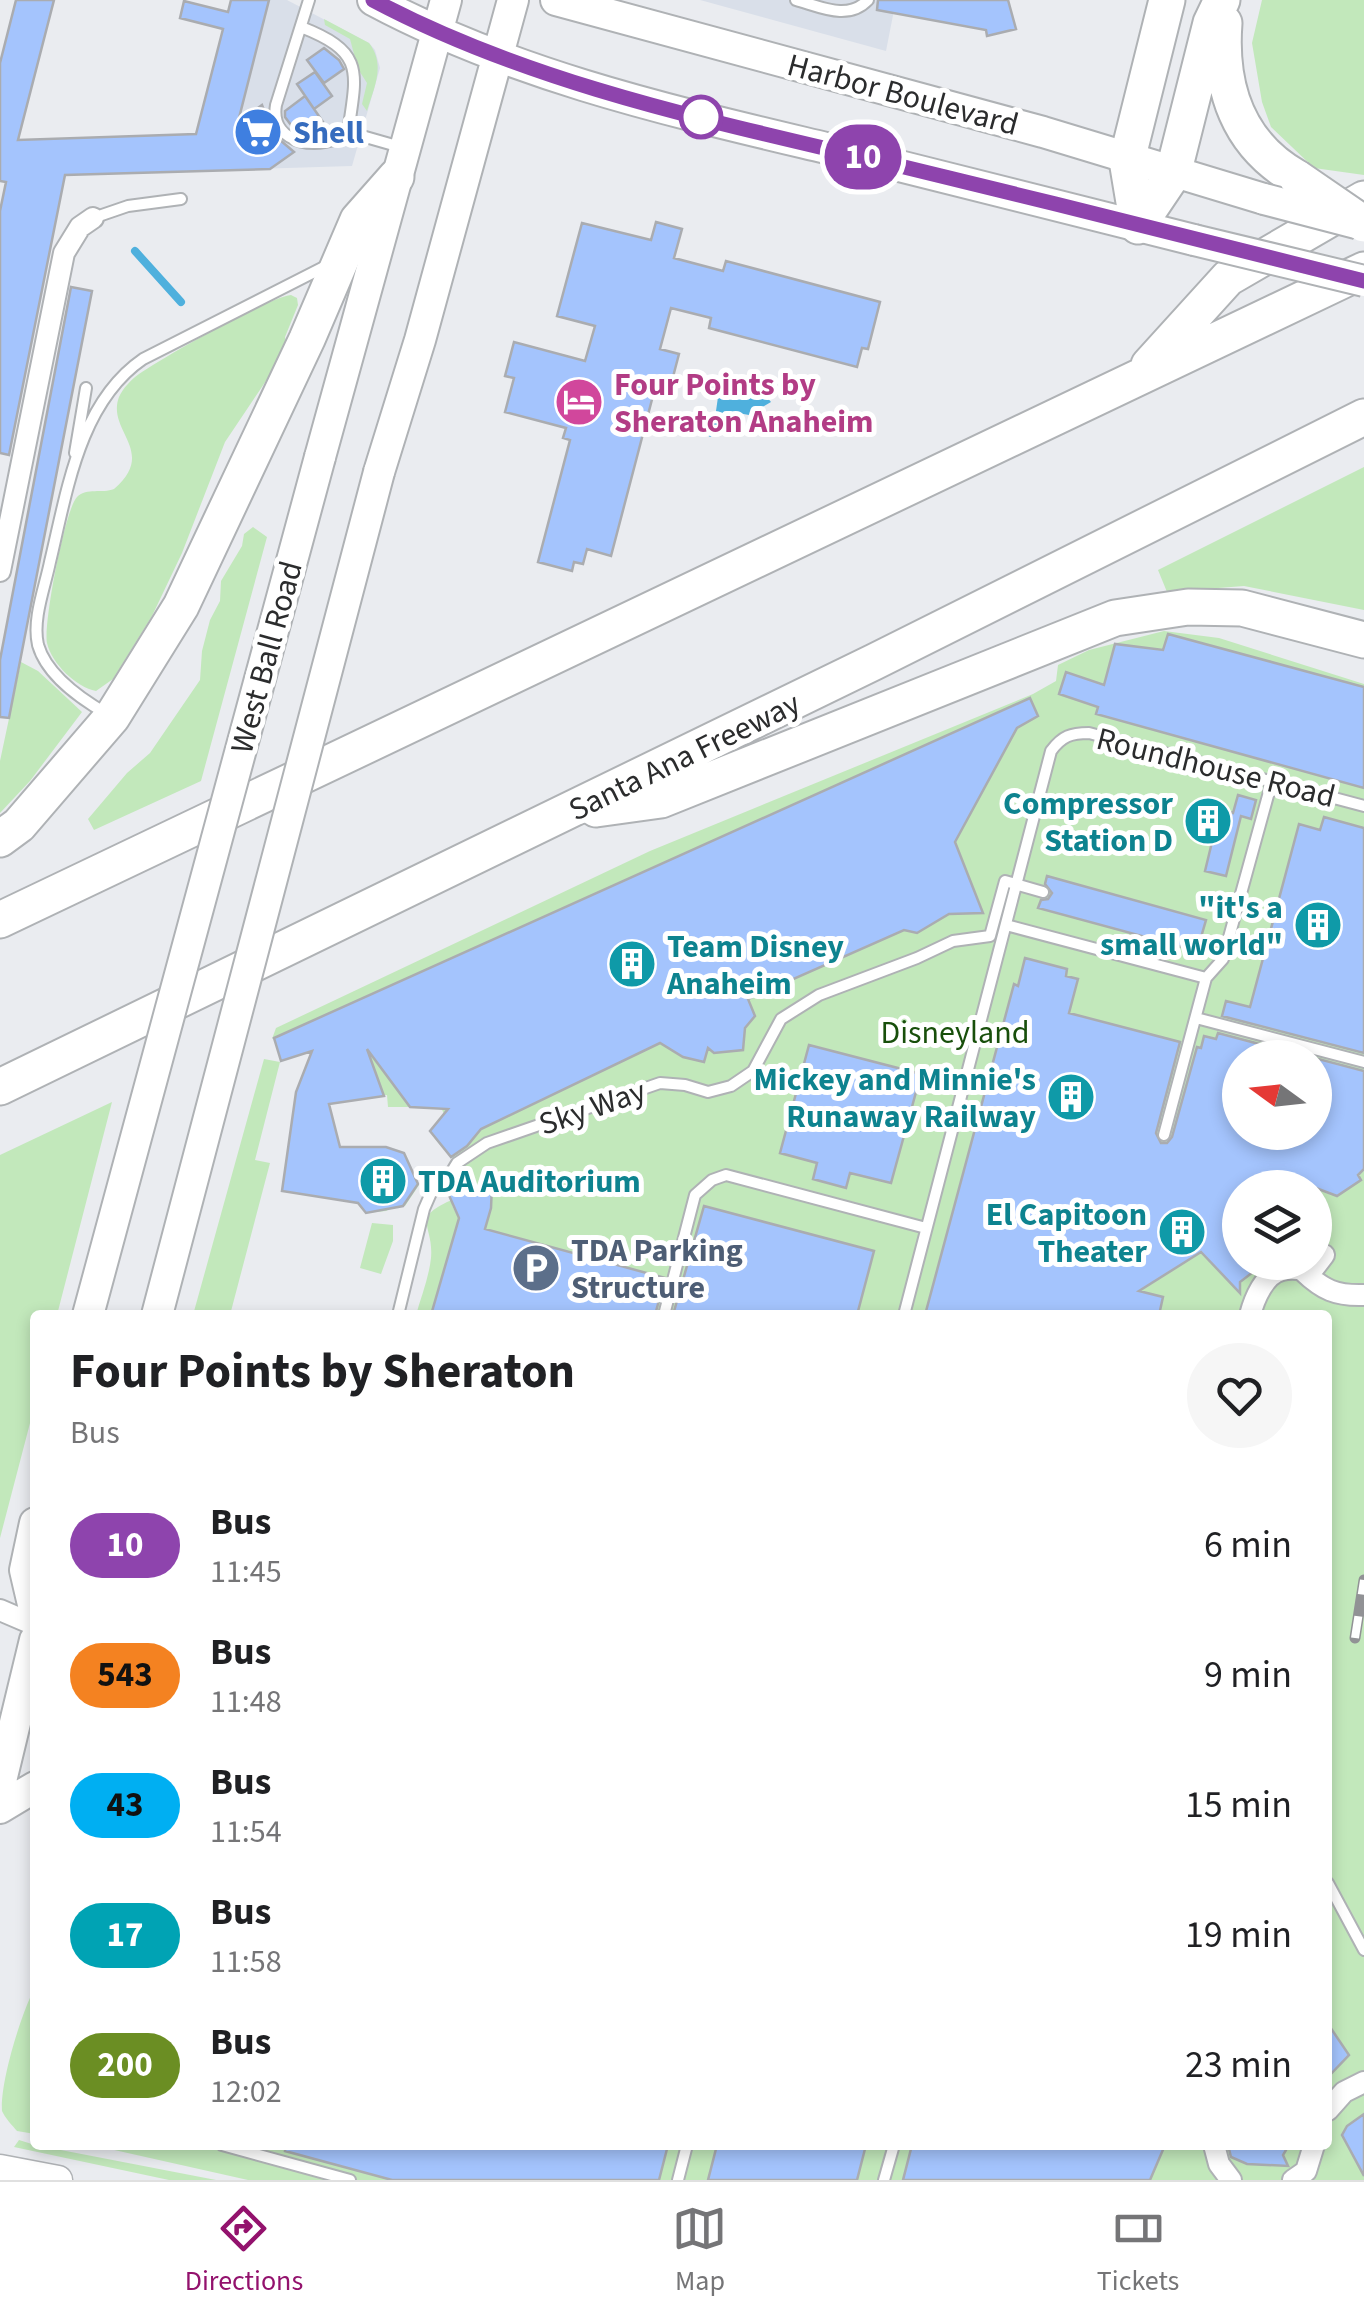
<!DOCTYPE html>
<style>
:root{--surface:#fff;--page:#f6f6f6;--text:#202124;--muted:#757577;--line:#e0e0e0;--accent:#93126d}
body{margin:0;font-family:"Source Sans 3",sans-serif;background:var(--page);color:var(--text);height:100vh;display:flex;flex-direction:column;font-size:38px;white-space:nowrap}
*{box-sizing:border-box;margin:0}
p{font-size:32px;color:var(--muted)}
.icon{flex:none;width:55px;height:55px;fill:none;stroke:currentColor;stroke-width:2;stroke-linecap:round;stroke-linejoin:round}
.map{position:relative;flex:1;overflow:hidden}
.panel{position:absolute;left:30px;top:1310px;width:1302px;height:840px;display:flex;flex-direction:column;background:var(--surface);border-radius:10px;box-shadow:0 5px 15px #0003}
.panel>*{flex:none}
.badge{padding:0 20px;border-radius:32px;font-size:35px;line-height:65px}
.needle{width:65px;rotate:285deg}
.tools{position:absolute;left:1222px;top:1040px;display:grid;gap:20px}
.tools a{display:grid;place-items:center;width:110px;height:110px;border-radius:50%;background:var(--surface);box-shadow:0 5px 15px #0003;font-size:50px}
.map>.badge{position:absolute;translate:-50% -50%;box-shadow:0 0 0 5px #fff}
.round{display:grid;place-items:center;flex:none;width:105px;height:105px;border-radius:52px;background:var(--page)}
.summary{display:flex;align-items:center;justify-content:space-between;height:170px;padding:0 40px}
h1{font-size:48px;font-weight:700;line-height:75px}
ul{padding:0;list-style:none}
li{display:flex;align-items:center;gap:30px;height:130px;padding:0 40px}
li div{flex:1}
li b{display:block;font-size:38px}
li em{font-style:normal}
li .badge{min-width:110px;font-weight:700;text-align:center}
.dock{display:flex;justify-content:space-around;align-items:center;height:140px;border-top:2px solid var(--line);background:var(--surface);font-size:28px;color:var(--muted)}
.dock a{display:grid;justify-items:center;gap:5px}
.dock .active{color:var(--accent)}
.map>svg:first-child{display:block}
</style>
<div class="map">
<svg width="1364" height="2180" viewBox="0 0 1364 2180">
<rect width="100%" height="100%" fill="#eaecf0"/>
<path fill="#d9dfe9" d="M269 0H287L369 43 375 50 380 68 352 166 225 170Z
M700 0H896L886 51Z"/>
<path fill="#c2e8bb" fill-rule="evenodd" d="M1262 0H1364V175L1314 168 1271 127 1262 102 1252 43Z
M324 19 369 43C386 65 374 87 367 111L362 104 367 83 358 69 350 39 325 25Z
M291 295 297 298 298 305 285 337 286 342 276 366 225 442 182 553 152 616 113 679 96 691C76 687 52 664 47 643 43 625 65 509 77 497 87 487 102 494 114 489 158 451 106 431 119 397 123 388 131 380 139 374 164 357 266 298 291 295Z
M1364 467V610L1244 586 1167 592 1158 570Z
M253 527 267 537 201 781 94 830 88 819 127 773 150 753 200 680 202 651 210 620 220 601 221 581 242 546 244 534Z
M1164 631 1219 638 1364 684V2180H248L92 2145H1328V1315H639L650 1274 485 1229 491 1208 492 1187 473 1188C465 1164 442 1152 430 1131L444 1114 433 1090 412 1107H388L387 1095 327 1105 339 1147H386L409 1169 419 1185 405 1206 398 1204 386 1211 366 1213 341 1174 340 1200 282 1191 296 1092 313 1056 311 1051 281 1061 275 1038 272 1039 276 1028 650 851 1033 694 1056 681 1058 665 1089 650ZM1240 1058H1315V1132H1240ZM1240 1188H1315V1262H1240Z
M21 662 38 671 82 712 30 781 0 813V761Z
M264 1059 280 1062 255 1160 270 1163 230 1315H193Z
M112 1102 57 1315H35V1404L0 1538V1155Z
M454 1199 452 1205 459 1219 431 1315H416C421 1297 429 1277 431 1258 434 1224 409 1218 454 1199Z
M372 1223 393 1225V1241L381 1274 360 1268Z
M35 1987V2134L17 2131C12 2125 5 2118 2 2111 0 2082 21 2014 35 1987Z
M19 2140 35 2145 216 2180H169L14 2147Z"/>
<path fill="#4fb0dd" d="M727 385 740 392 766 396 771 402 749 415 738 413 733 424 710 437 699 429V421L716 411 719 390Z"/>
<g fill="none" stroke-linecap="round" stroke-linejoin="round">
<path stroke="#4fb0dd" stroke-width="8" d="M135 251 181 302"/>
</g>
<path fill="#a4c4fd" stroke="#aaacb0" stroke-width="2.5" d="M16 0H54L18 140 196 134 223 29 180 18 184 1 228 12 231 0H269L238 122 262 105 273 134 294 152 270 169 65 175 9 455 0 453V211L6 182 0 181V63Z
M878 0H1008L1016 29 987 36 986 30 877 10Z
M324 48 339 60 344 69 324 83 307 60Z
M315 72 332 96 314 109 297 84Z
M305 96 323 122 307 133 294 129 285 117V111Z
M656 222 682 229 674 258 723 271 726 261 880 302 868 349 862 348 857 367 709 328 711 318 671 308 660 349 679 354 669 392 655 388 611 556 587 549 583 564 574 562 572 571 538 562 570 440 563 438 566 428 505 412 514 378 505 376 514 342 585 361 595 326 557 316 582 223 651 240Z
M71 287 92 291 9 718 0 717V660Z
M1168 634 1364 687V788L1096 714 1098 707 1059 694 1066 672 1104 685 1115 644 1163 650Z
M1030 698 1038 716 1017 728 955 842 983 913 949 914 917 933 904 930 748 999 755 1016 745 1028 743 1050 714 1053 708 1048 704 1062 683 1057 660 1043 481 1129 467 1146 451 1157 430 1131 448 1109 410 1107 367 1049 384 1096 329 1104 340 1147H386L404 1153 418 1184 403 1206 366 1213 358 1203 282 1191 296 1092 312 1051 281 1061 274 1038Z
M1238 795 1256 800 1251 819 1241 816 1226 876 1205 871 1213 838 1188 831 1196 802 1233 813Z
M1324 817 1364 828V1053L1222 1016 1226 1001 1250 1007 1299 824 1320 830Z
M1047 876 1206 920 1197 951 1038 908 1041 900 1048 899 1052 893 1045 884Z
M1025 958 1067 969 1066 976 1078 979 1069 1013 1180 1042 1156 1133 1161 1143H1167L1172 1137 1197 1047 1201 1048 1204 1036 1216 1039 1218 1033 1312 1058H1240V1132H1315V1058L1364 1071V1169L1358 1175 1361 1180 1337 1196 1316 1188H1240V1262H1266L1240 1282V1293L1201 1252 1139 1291 1163 1297 1159 1315H925L1014 984 1018 986Z
M809 1045 921 1074 891 1183 850 1173 846 1188 813 1179 817 1163 780 1153Z
M468 1185 473 1188 492 1185 491 1208 485 1229 665 1278 655 1315H431L459 1218 448 1193Z
M704 1206 874 1251 857 1315H673Z
M1328 2024 1349 2055 1328 2077Z
M1364 2114V2176L1342 2135 1347 2126Z
M286 2145H668L659 2180H392L285 2151Z
M717 2145H866L857 2180H708Z
M912 2145H1165L1150 2180H903Z
M1228 2145H1289L1283 2155 1288 2166 1247 2164 1231 2157Z"/>
<g fill="none" stroke-linecap="round" stroke-linejoin="round">
<g stroke="#afb2b5" stroke-width="14">
<path id="lane" d="M309 0 276 105C269 146 324 152 348 132L404 148
M796 0C821 7 848 21 868 0
M301 27C365 52 357 71 348 132
M93 218 128 206 181 199
M75 453 86 388
M107 714C81 699 47 676 38 645 32 619 45 587 50 562 67 492 79 403 143 359L326 266
M1006 925 1206 978
M1196 1018 1364 1062
M1164 1135 1206 978 1223 959 1272 781
M398 1315 424 1209 431 1193 446 1181 457 1163 487 1143 660 1083 685 1085 708 1092 731 1086 753 1071 781 1019 819 995 917 958 953 941 990 936 1005 881 1043 892
M664 1315 695 1195 712 1180 726 1175 926 1228
M904 1315 1051 751C1062 736 1071 733 1089 733L1364 806
M1328 1883 1364 1950
M222 2145 350 2180
M678 2180 687 2145
M884 2180 894 2145"/>
</g>
<g stroke="#afb2b5" stroke-width="24">
<path id="street" d="M0 571 64 253 80 227 93 218
M1303 1271C1323 1290 1336 1296 1364 1295
M1250 1315C1254 1300 1264 1274 1282 1270 1292 1267 1303 1271 1314 1268L1324 1255
M0 1610 35 1625
M1328 2110 1344 2092 1364 2082
M1214 2145 1219 2164 1231 2180
M1293 2180 1306 2171 1314 2145"/>
</g>
<g stroke="#afb2b5" stroke-width="31">
<path id="secondary" d="M0 2169 58 2180"/>
</g>
<g stroke="#afb2b5" stroke-width="34">
<path id="primary" d="M373 0C515 76 671 111 826 148 949 178 1072 209 1194 240
M556 0 1043 132 1264 199
M320 457 446 0
M379 472 420 340 513 0
M35 1523 25 1570 35 1613
M0 1785 35 1640
M0 1808 35 1787"/>
</g>
<g stroke="#afb2b5" stroke-width="39">
<path id="highway" d="M1224 23C1219 89 1238 145 1297 178
M1138 226 1173 174 1211 23 1222 0
M1138 226 1127 160 1167 0
M1149 365 1228 278 1364 199
M596 809 661 800 1115 618 1188 607 1242 608 1364 640
M0 839 19 825 112 717 181 606 307 339 358 220 396 177
M0 920 1364 270
M0 1087 874 662 1364 417"/>
</g>
<use href="#lane" stroke="#fff" stroke-width="10"/>
<use href="#street" stroke="#fff" stroke-width="20"/>
<use href="#secondary" stroke="#fff" stroke-width="28"/>
<use href="#primary" stroke="#fff" stroke-width="30"/>
<use href="#highway" stroke="#fff" stroke-width="35"/>
<g stroke="#919295" stroke-width="11">
<path id="rail" d="M1355 1638 1364 1580"/>
</g>
<use href="#rail" stroke="#fff" stroke-width="8" stroke-dasharray="22" stroke-linecap="butt"/>
<g stroke="#afb2b5" stroke-width="34" stroke-linecap="butt">
<path id="primary-bridge" d="M1264 199 1356 223
M1194 240 1364 281
M88 1315 320 457
M157 1315 379 472"/>
</g>
<g stroke="#afb2b5" stroke-width="39" stroke-linecap="butt">
<path id="highway-bridge" d="M1297 178 1364 224"/>
</g>
<use href="#primary-bridge" stroke="#fff" stroke-width="30"/>
<use href="#highway-bridge" stroke="#fff" stroke-width="35"/>
</g>
<g fill="none" stroke-linecap="round" stroke-linejoin="round">
<g stroke="#fff" stroke-width="22">
<path id="line" d="M373 0C537 87 721 123 900 166 1055 203 1209 243 1364 281"/>
</g>
<use href="#line" stroke="#8e44ad" stroke-width="15"/>
</g>
<defs>
<g id="supermarket-disc" transform="scale(2.5)"><circle r="9.5" fill="#3f7fe0" stroke="#fff"/><path d="M-6-5.5h2.5l.6 2H6L4.5 2H-2.5L-4.4-4H-6ZM-1.5 3.2a1.3 1.3 0 1 0 .1 0ZM3 3.2a1.3 1.3 0 1 0 .1 0Z" fill="#fff"/></g>
<g id="hotel-disc" transform="scale(2.5)"><circle r="9.5" fill="#d1479c" stroke="#fff"/><path d="M-6-4.5h1.5V1H6V5H4.5V3h-9V5H-6ZM-4 0a1.8 1.8 0 1 1 3.6 0ZM.5 0V-2.5h3Q6-2.5 6 0Z" fill="#fff"/></g>
<g id="building-disc" transform="scale(2.5)"><circle r="9.5" fill="#0f9aa8" stroke="#fff"/><path d="M-4-6H4V6H1V3H-1V6H-4ZM-2.5-4.3h1.7v1.8h-1.7ZM.8-4.3h1.7v1.8H.8ZM-2.5-1h1.7V.8h-1.7ZM.8-1h1.7V.8H.8Z" fill="#fff"/></g>
<g id="parking-disc" transform="scale(2.5)"><circle r="9.5" fill="#5c6f8a" stroke="#fff"/><path d="M-3.5-5.5H1a3.5 3.5 0 0 1 0 7H-1V5.5H-3.5ZM-1-3.4V-.6H.8a1.4 1.4 0 0 0 0-2.8Z" fill="#fff"/></g>
</defs>
<g fill-rule="evenodd">
<use href="#supermarket-disc" x="258" y="132"/>
<use href="#hotel-disc" x="579" y="402"/>
<use href="#building-disc" x="1208" y="821"/>
<use href="#building-disc" x="1318" y="925"/>
<use href="#building-disc" x="632" y="964"/>
<use href="#building-disc" x="1071" y="1097"/>
<use href="#building-disc" x="383" y="1181"/>
<use href="#building-disc" x="1182" y="1232"/>
<use href="#parking-disc" x="536" y="1268"/>
</g>
<circle fill="#fff" stroke="#8e44ad" stroke-width="5" cx="701" cy="117" r="20"/>
<g text-anchor="middle" stroke-width="10" stroke-linejoin="round" paint-order="stroke">
<g font-size="32" fill="#2b2c2d" stroke="#fff">
<text transform="translate(903 94) rotate(15)" y="11">Harbor Boulevard</text>
<text transform="translate(266 657) rotate(-75)" y="11">West Ball Road</text>
<text transform="translate(684 756) rotate(-26)" y="11">Santa Ana Freeway</text>
<text transform="translate(1216 767) rotate(14)" y="11">Roundhouse Road</text>
<text transform="translate(592 1107) rotate(-19)" y="11">Sky Way</text>
</g>
<g font-size="32" font-weight="bold" fill="#366cbe" stroke="#fff" text-anchor="start">
<text x="293" y="143">Shell</text>
</g>
<g font-size="32" font-weight="bold" fill="#b23c85" stroke="#fff" text-anchor="start">
<text x="614" y="395">Four Points by<tspan x="614" dy="37">Sheraton Anaheim</tspan></text>
</g>
<g font-size="32" font-weight="bold" fill="#0d838f" stroke="#fff" text-anchor="end">
<text x="1173" y="814">Compressor<tspan x="1173" dy="37">Station D</tspan></text>
<text x="1283" y="918">"it's a<tspan x="1283" dy="37">small world"</tspan></text>
<text x="667" y="957" text-anchor="start">Team Disney<tspan x="667" dy="37">Anaheim</tspan></text>
<text x="1036" y="1090">Mickey and Minnie's<tspan x="1036" dy="37">Runaway Railway</tspan></text>
<text x="418" y="1192" text-anchor="start">TDA Auditorium</text>
<text x="1147" y="1225">El Capitoon<tspan x="1147" dy="37">Theater</tspan></text>
</g>
<g font-size="32" fill="#184f0b" stroke="#fff">
<text x="955" y="1043">Disneyland</text>
</g>
<g font-size="32" font-weight="bold" fill="#4e5e75" stroke="#fff" text-anchor="start">
<text x="571" y="1261">TDA Parking<tspan x="571" dy="37">Structure</tspan></text>
</g>
</g>
</svg>
<div class="tools">
<a><svg class="needle" viewBox="-14 -14 28 28"><path d="M0-13l5 13h-10z" fill="#e53935"/><path d="M0 13l5-13h-10z" fill="#757577"/></svg></a>
<a><svg class="icon" aria-label="layers" viewBox="0 0 24 24"><path d="M12 4l9 5-9 5-9-5zM3 14l9 5 9-5"/></svg></a>
</div>
<b class="badge" style="left:863px;top:157px;background:#8e44ad;color:#fff">10</b>
<section class="panel">
<div class="summary"><div><h1>Four Points by Sheraton</h1><p>Bus</p></div><a class="round"><svg class="icon" aria-label="heart" viewBox="0 0 24 24"><path d="M12 20l-8-8c-3-5 5-10 8-4 3-6 11-1 8 4z"/></svg></a></div>
<ul>
<li><span class="badge" style="background:#8e44ad;color:#fff">10</span><div><b>Bus</b><p>11:45</p></div><em>6 min</em></li>
<li><span class="badge" style="background:#f48221;color:#111">543</span><div><b>Bus</b><p>11:48</p></div><em>9 min</em></li>
<li><span class="badge" style="background:#00aff2;color:#111">43</span><div><b>Bus</b><p>11:54</p></div><em>15 min</em></li>
<li><span class="badge" style="background:#00a3b4;color:#fff">17</span><div><b>Bus</b><p>11:58</p></div><em>19 min</em></li>
<li><span class="badge" style="background:#6b8e23;color:#fff">200</span><div><b>Bus</b><p>12:02</p></div><em>23 min</em></li>
</ul>
</section>
</div>
<nav class="dock">
<a class="active"><svg class="icon" aria-label="directions" viewBox="0 0 24 24"><path d="M12 3l9 9-9 9-9-9zM9 14v-3h6M13 9l2 2-2 2"/></svg>Directions</a>
<a><svg class="icon" aria-label="map" viewBox="0 0 24 24"><path d="M3 6l6-2 6 2 6-2v14l-6 2-6-2-6 2zM9 4v14M15 6v14"/></svg>Map</a>
<a><svg class="icon" aria-label="tickets" viewBox="0 0 24 24"><path d="M3 7h18v10H3zM15 7v10"/></svg>Tickets</a>
</nav>
